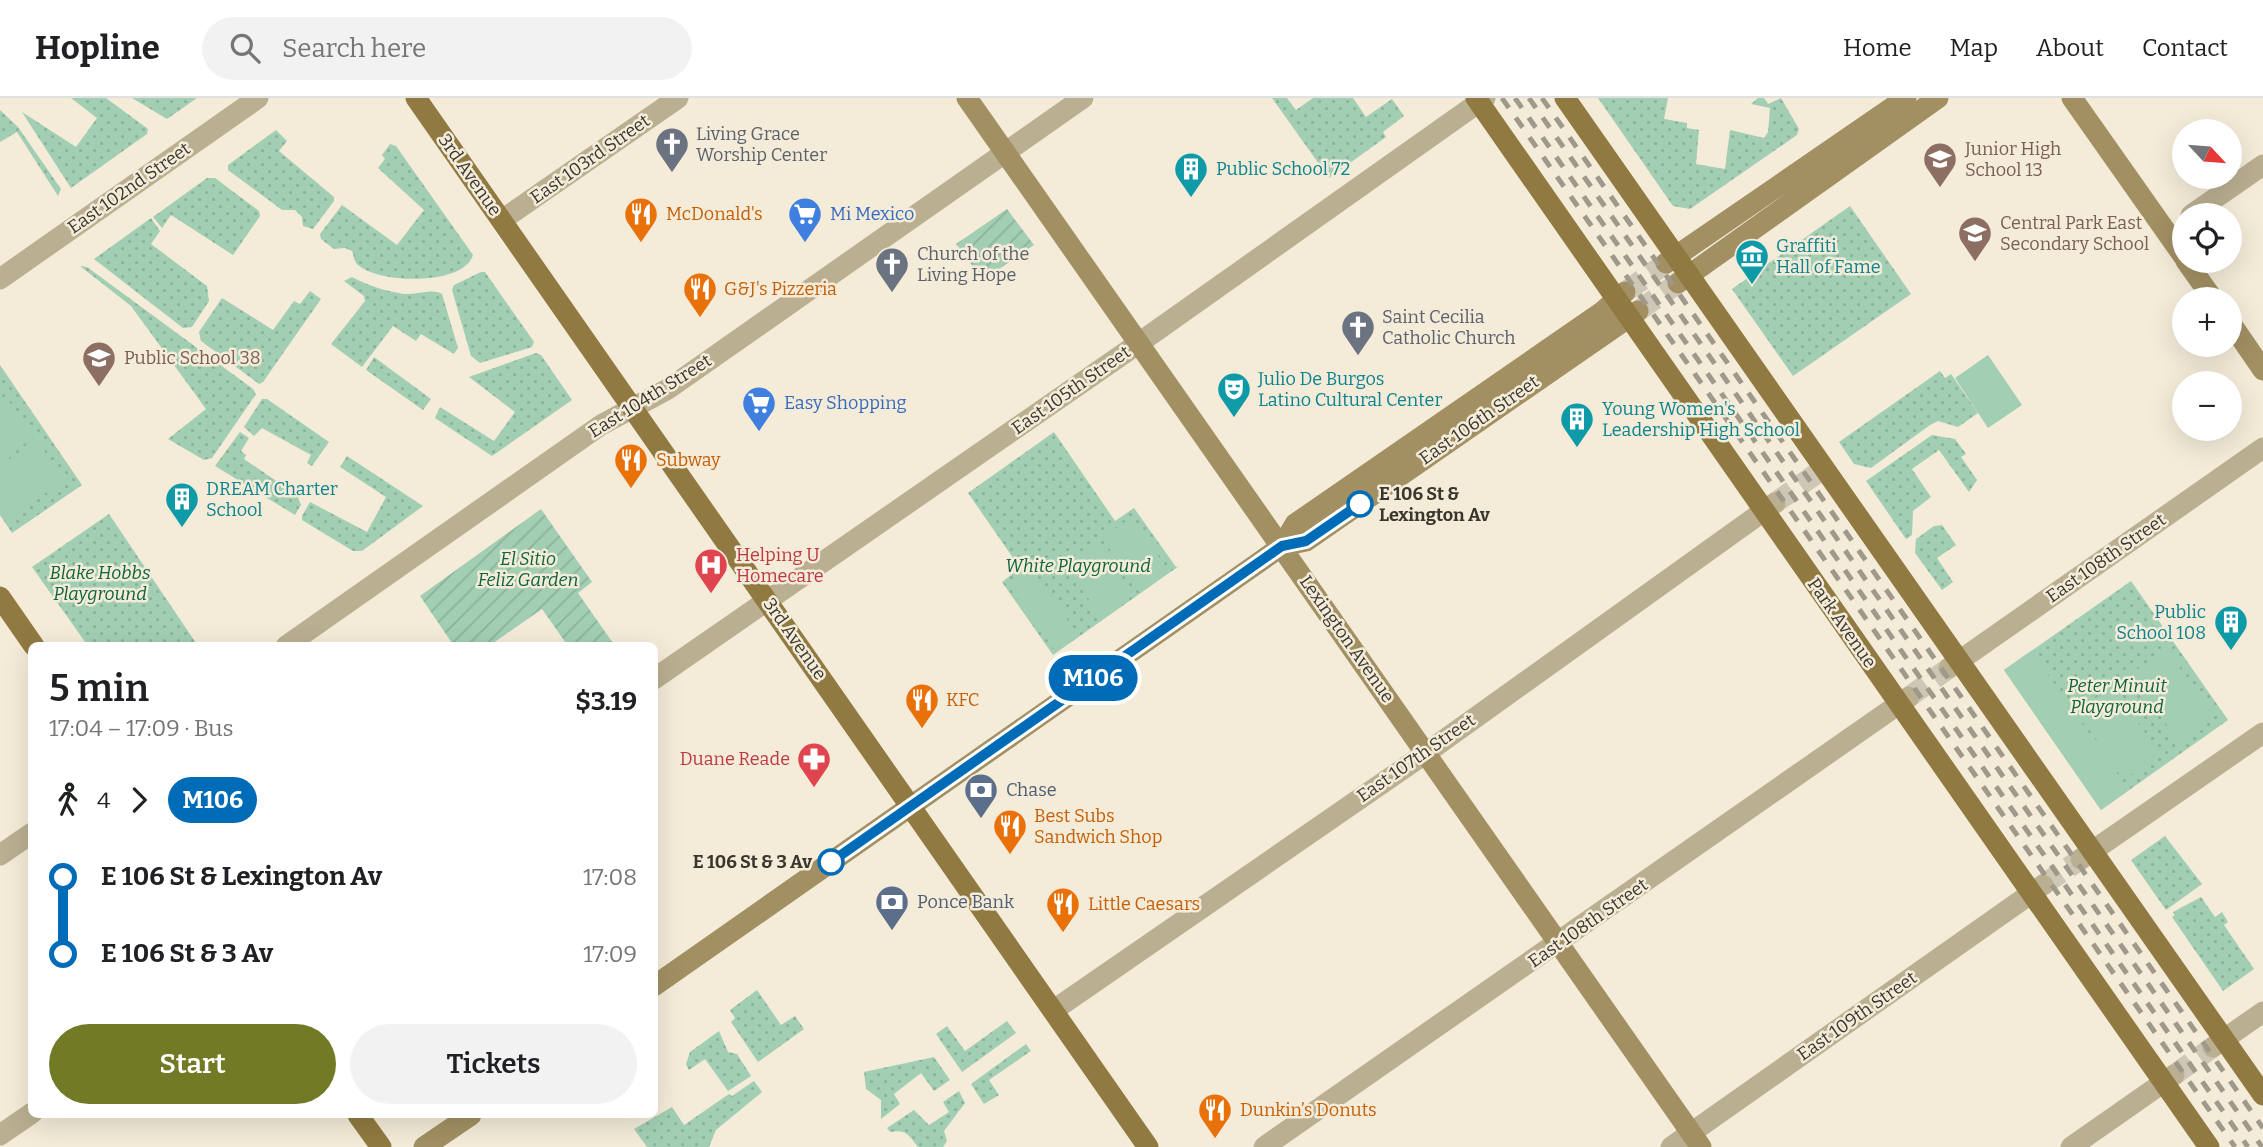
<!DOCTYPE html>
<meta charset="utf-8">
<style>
:root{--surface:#fff;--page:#f2f2f2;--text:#202124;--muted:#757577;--line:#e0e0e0;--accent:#737a25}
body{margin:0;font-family:Bitter,serif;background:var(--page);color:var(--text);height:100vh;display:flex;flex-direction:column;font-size:26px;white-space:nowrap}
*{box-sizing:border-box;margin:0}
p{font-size:23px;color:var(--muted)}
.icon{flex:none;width:38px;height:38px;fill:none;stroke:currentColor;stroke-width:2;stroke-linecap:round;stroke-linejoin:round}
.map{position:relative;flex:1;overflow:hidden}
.drawer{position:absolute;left:28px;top:544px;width:630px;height:476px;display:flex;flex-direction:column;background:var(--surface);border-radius:10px;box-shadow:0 7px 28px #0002}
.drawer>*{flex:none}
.badge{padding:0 14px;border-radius:23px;font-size:24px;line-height:46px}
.needle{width:46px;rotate:116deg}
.tools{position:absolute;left:2172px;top:21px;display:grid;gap:14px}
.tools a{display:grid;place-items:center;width:70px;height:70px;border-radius:50%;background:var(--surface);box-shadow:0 7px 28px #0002;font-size:35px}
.map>.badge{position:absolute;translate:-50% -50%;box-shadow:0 0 0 4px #fff}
.legs{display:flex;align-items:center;gap:10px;height:77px;padding:0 21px;font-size:23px}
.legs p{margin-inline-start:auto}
.head{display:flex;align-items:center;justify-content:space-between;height:119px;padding:0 21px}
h1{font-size:38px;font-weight:600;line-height:52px}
.button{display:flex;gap:14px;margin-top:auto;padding:14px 21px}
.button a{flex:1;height:80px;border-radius:42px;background:var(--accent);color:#fff;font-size:28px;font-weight:600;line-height:80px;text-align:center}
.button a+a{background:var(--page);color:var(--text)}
ul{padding:0 21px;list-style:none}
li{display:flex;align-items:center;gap:24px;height:77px;font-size:26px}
li i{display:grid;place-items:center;width:10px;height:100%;margin:0 9px;background:currentColor}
li i::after{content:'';width:18px;height:18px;margin:-9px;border:5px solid;border-radius:50%;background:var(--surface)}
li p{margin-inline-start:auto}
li:first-child i{background:linear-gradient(#0000 50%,currentColor 0)}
li:last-child i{background:linear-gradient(currentColor 50%,#0000 0)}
header{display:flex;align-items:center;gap:42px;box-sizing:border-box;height:98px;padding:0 35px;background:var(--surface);border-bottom:2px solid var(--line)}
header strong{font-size:33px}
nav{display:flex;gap:38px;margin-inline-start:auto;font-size:24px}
.search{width:490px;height:63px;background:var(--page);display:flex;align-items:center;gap:18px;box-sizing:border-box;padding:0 24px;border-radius:38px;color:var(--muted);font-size:26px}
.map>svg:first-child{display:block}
</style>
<header>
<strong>Hopline</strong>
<div class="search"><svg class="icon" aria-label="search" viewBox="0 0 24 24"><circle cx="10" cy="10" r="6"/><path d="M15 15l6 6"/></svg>Search here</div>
<nav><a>Home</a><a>Map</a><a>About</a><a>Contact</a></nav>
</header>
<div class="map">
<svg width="2263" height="1049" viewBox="0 0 2263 1049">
<defs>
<pattern id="grass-dots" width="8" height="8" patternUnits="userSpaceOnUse" patternTransform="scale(1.75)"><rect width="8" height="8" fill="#a2cfb3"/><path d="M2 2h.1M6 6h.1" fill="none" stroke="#8cb29a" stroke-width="1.8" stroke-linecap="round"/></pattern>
<pattern id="garden-furrows" width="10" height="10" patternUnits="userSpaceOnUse" patternTransform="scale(1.75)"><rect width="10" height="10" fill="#a2cfb3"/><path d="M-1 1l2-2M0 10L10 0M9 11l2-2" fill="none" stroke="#8cb29a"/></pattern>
</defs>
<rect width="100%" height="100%" fill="#f4ebd8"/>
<path fill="url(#grass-dots)" d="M71 0H106L148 31 147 36 71 90 22 14 76 49 97 20Z
M132 0H197L167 21Z
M1272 0H1287L1296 12 1313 0H1353L1366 19 1392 1 1404 18 1383 34 1386 39 1329 80Z
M1598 0H1668L1664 21 1687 25V30L1699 32 1696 66 1725 71 1730 32 1764 40 1768 34 1770 10 1751 6 1758 0H1764L1768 6 1781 0 1799 31 1797 37 1690 111 1673 108Z
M0 12 18 29 61 91 58 98 17 34 0 44Z
M276 32 287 43 279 53 334 99V103L313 131 303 128 302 119 295 112H282L228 72V67Z
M390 46 396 48 473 157C464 188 379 186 358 167 354 164 354 158 352 153L345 150 334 151 321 141 320 136 342 107 397 147 424 112 378 70 385 61 382 57Z
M207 80H215L259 113 260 118 233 157 171 117 162 130 153 119Z
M1850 108 1911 196 1793 278 1732 191Z
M151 120 160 133 151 146 207 188 209 203 192 229 183 230 94 161Z
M80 168 87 169 253 291 256 296 212 360 204 362 168 341 206 311 131 208Z
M481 174H485L534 244 532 249 480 265 471 258 452 192 454 187Z
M352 179C369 188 385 193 404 196 416 197 432 190 442 196L458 250 454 256 421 236 416 243 393 228 362 269 331 246 365 203 364 198 344 183Z
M310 193 321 201 263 284 259 286 201 243 199 234 222 200 273 232 294 203 300 206Z
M536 255 541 257 572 302 492 358 435 320 440 309 494 343 515 314 469 279Z
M374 259 431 301 423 312 366 272Z
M0 267 82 387 12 435 0 417Z
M1940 273 1945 280 1951 276 1978 315 1958 329 1938 323 1930 327 1871 370 1854 366 1839 344Z
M262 301H267L329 344 312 368 307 365 311 357 262 330 254 338 244 329Z
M240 334 249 340 241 353 246 357 244 361 297 397 301 407 295 417 215 368Z
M1054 334 1115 423 1134 410 1176 469 1179 468 1053 557 1002 484 1020 470 968 395Z
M1932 337 1955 341 1966 356 1961 359 1977 382 1969 394 1939 352 1912 371 1931 399 1913 413 1912 437 1906 441 1866 383Z
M347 358 423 408 362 453H353L302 422V418L310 404 367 434 386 399 340 369Z
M109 416 198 548H88L32 469Z
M1942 427 1956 447 1937 460 1953 484 1942 492 1915 455 1916 441 1934 428Z
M2131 483 2228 622 2101 712 2004 572Z
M2165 738 2202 786 2166 812 2131 762Z
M2201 799 2215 819 2222 814 2228 824 2224 827 2254 871 2223 893 2172 819 2175 817 2173 814Z
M757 892 781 927 795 918 804 931 758 964 731 924 735 920 730 912Z
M1007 923 1016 935 962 974 936 936 947 928 965 953Z
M719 933 728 954 737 956 751 978 728 993 705 961 689 972 686 966 690 954Z
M1026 946 1031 953 989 982 999 997 984 1006 971 986Z
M934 959 950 982 934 993 921 975 894 996 900 1006 881 1021V1002L866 991 864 974Z
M754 983 762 994 716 1032 709 1049H647L634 1031 672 1009 684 1027 729 996 732 998Z
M959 993 965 1005 944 1033 947 1043 943 1049H918C909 1037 906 1031 890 1034L887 1030 914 1012 929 1027 949 1014 943 1004Z"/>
<path fill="url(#garden-furrows)" d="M1007 111 1034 147 983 182 956 146Z
M541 411 592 484 578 495 615 548H568L542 511 489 548H454L420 498Z"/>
<path fill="#a2cfb3" d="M1988 257 2022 307 1988 330 1955 280Z
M7 300 34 339 0 363V305Z
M37 342 64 382 10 420 0 407V368Z
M1132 419 1168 472 1138 493 1102 440Z
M1095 445 1132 498 1101 519 1064 465Z
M1032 471 1079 538 1056 554 1008 487Z
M2166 551 2215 619 2179 644 2131 576Z
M2031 553 2129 692 2101 712 2004 572Z
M2112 588 2160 656 2125 681 2077 614Z"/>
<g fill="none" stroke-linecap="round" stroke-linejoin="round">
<path stroke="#cfc7b6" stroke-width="21" stroke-dasharray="21 10" stroke-linecap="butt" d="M1775 405 1823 371
M1909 599 1949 570
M2043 787 2081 761
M2174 977 2213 949"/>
<path stroke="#cfc7b6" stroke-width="21" stroke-dasharray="21 10" stroke-linecap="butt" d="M1625 194 1666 165
M1638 213 1678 185"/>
<path stroke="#baaf91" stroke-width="21" d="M2191 117 2263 67
M502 122 678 0
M0 181 258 0
M286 548 601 327 668 291 1083 0
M1949 570 2263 350
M654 581 1139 245 1485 0
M0 757 32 735
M2081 761 2263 635
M1054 912 1426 655 1775 405
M2213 949 2263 914
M0 1037 32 1015
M1264 1049 1909 599
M1671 1049 2043 787
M2071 1049 2174 977"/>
<path stroke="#a29063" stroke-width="21" d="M967 0 1701 1049
M2072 0 2184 159
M2186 163 2213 201
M1666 165 1906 0
M1678 185 1938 0
M2230 224 2263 272
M1282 448 1295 426 1602 214 1625 194
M654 888 1258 465 1282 448 1306 443 1638 213
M424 1049 471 1017"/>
<path stroke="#907a41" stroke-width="21" d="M416 0 1148 1049
M1476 0 2209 1049
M1565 0 2263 997
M0 499 34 548
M358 1017 381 1049"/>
<path stroke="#9f998b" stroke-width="5" stroke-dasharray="12 12" stroke-linecap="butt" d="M1502 0 2235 1049
M1515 0 2248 1049
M1529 0 2262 1049
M1542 0 2263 1030"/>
</g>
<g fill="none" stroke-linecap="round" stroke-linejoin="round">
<g stroke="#fff" stroke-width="16">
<path id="line-1" d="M831 764 1282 448 1306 443 1360 406"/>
</g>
<use href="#line-1" stroke="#006cb7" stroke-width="10"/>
</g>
<defs>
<g id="church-pin" transform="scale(1.75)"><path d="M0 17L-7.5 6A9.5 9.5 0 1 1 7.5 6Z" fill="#6b7280" stroke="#f4ebd8"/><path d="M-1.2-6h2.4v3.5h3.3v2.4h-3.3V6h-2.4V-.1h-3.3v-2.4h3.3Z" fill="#fff"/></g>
<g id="school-pin" transform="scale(1.75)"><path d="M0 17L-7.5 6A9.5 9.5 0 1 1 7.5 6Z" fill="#8d6e63" stroke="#f4ebd8"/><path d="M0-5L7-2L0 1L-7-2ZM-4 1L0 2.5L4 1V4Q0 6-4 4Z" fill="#fff"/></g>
<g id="building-pin" transform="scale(1.75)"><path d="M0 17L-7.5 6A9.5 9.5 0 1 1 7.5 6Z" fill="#0f9aa8" stroke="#f4ebd8"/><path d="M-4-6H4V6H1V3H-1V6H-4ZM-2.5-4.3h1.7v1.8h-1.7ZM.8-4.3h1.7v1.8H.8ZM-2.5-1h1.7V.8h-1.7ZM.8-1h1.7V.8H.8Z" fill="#fff"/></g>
<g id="restaurant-pin" transform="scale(1.75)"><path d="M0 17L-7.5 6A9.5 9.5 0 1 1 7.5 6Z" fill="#e8710a" stroke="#f4ebd8"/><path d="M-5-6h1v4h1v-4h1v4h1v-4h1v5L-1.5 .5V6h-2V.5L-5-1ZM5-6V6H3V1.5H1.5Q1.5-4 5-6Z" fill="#fff"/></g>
<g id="supermarket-pin" transform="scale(1.75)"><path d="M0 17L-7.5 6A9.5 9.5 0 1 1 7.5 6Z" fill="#3f7fe0" stroke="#f4ebd8"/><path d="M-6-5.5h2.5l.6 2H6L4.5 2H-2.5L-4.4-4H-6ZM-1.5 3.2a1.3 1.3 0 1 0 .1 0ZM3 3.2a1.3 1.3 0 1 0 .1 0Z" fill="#fff"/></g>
<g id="museum-pin" transform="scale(1.75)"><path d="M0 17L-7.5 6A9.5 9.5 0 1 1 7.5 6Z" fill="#0f9aa8" stroke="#f4ebd8"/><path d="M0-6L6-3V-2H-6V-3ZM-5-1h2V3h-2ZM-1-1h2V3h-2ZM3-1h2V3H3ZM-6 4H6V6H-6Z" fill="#fff"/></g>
<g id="theatre-pin" transform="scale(1.75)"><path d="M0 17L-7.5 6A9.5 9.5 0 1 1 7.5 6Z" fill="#0f9aa8" stroke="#f4ebd8"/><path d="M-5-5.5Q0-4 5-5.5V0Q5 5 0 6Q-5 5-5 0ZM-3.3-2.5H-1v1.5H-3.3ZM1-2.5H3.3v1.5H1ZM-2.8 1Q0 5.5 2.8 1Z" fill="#fff"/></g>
<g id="hospital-pin" transform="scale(1.75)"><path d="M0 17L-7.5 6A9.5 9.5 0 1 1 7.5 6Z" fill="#e0444e" stroke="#f4ebd8"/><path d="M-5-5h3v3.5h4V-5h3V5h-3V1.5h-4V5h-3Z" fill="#fff"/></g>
<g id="pharmacy-pin" transform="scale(1.75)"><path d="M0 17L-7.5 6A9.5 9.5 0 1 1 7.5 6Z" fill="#e0444e" stroke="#f4ebd8"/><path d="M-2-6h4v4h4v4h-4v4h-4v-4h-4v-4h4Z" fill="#fff"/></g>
<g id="bank-pin" transform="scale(1.75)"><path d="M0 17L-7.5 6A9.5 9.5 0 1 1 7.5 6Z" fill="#5c6f8a" stroke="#f4ebd8"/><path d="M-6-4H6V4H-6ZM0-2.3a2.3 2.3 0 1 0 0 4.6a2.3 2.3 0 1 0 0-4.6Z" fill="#fff"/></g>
</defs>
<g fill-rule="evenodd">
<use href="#church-pin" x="672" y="46"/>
<use href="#school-pin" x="1940" y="61"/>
<use href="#building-pin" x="1191" y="71"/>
<use href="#restaurant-pin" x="641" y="116"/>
<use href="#supermarket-pin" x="805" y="116"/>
<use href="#school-pin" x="1975" y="135"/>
<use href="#museum-pin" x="1752" y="158"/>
<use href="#church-pin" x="892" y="166"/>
<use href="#restaurant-pin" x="700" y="191"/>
<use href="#church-pin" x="1358" y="229"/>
<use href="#school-pin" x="99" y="260"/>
<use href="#theatre-pin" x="1234" y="291"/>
<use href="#supermarket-pin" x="759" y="305"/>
<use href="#building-pin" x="1577" y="321"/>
<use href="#restaurant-pin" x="631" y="362"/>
<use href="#building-pin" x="182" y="401"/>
<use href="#hospital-pin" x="711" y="467"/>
<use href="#building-pin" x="2231" y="524"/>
<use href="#restaurant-pin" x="922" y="602"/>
<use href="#pharmacy-pin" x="814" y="661"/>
<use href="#bank-pin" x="981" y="692"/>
<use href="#restaurant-pin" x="1010" y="728"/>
<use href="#bank-pin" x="892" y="804"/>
<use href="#restaurant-pin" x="1063" y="806"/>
<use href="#restaurant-pin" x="1215" y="1012"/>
</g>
<g fill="#fff" stroke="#006cb7" stroke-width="3.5">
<circle cx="1360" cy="406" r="12"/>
<circle cx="831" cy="764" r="12"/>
</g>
<g text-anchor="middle" stroke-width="5" stroke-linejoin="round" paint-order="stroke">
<g font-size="18" fill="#5b616d" stroke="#f4ebd8" text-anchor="start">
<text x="696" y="42">Living Grace<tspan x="696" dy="21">Worship Center</tspan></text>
<text x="917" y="162">Church of the<tspan x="917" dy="21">Living Hope</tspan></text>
<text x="1382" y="225">Saint Cecilia<tspan x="1382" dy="21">Catholic Church</tspan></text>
</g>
<g font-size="18" fill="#785e54" stroke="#f4ebd8" text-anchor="start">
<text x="1965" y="57">Junior High<tspan x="1965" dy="21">School 13</tspan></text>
<text x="2000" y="131">Central Park East<tspan x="2000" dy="21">Secondary School</tspan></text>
<text x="124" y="266">Public School 38</text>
</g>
<g font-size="18" fill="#39362e" stroke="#f4ebd8">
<text transform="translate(590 61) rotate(-35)" y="6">East 103rd Street</text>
<text transform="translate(470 77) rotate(55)" y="6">3rd Avenue</text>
<text transform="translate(129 90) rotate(-35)" y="6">East 102nd Street</text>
<text transform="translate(1071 292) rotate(-35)" y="6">East 105th Street</text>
<text transform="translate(650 298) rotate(-32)" y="6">East 104th Street</text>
<text transform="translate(1479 322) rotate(-35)" y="6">East 106th Street</text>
<text transform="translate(2106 460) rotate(-35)" y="6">East 108th Street</text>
<text transform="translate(1842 525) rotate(55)" y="6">Park Avenue</text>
<text transform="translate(795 541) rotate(55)" y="6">3rd Avenue</text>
<text transform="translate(1347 541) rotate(55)" y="6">Lexington Avenue</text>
<text transform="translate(1416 660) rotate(-35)" y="6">East 107th Street</text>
<text transform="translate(1588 825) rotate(-35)" y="6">East 108th Street</text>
<text transform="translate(1857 918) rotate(-35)" y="6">East 109th Street</text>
</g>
<g font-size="18" fill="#0d838f" stroke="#f4ebd8" text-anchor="start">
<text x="1216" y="77">Public School 72</text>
<text x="1776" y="154">Graffiti<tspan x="1776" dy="21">Hall of Fame</tspan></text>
<text x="1258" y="287">Julio De Burgos<tspan x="1258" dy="21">Latino Cultural Center</tspan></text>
<text x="1602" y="317">Young Women's<tspan x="1602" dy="21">Leadership High School</tspan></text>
<text x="206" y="397">DREAM Charter<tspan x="206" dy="21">School</tspan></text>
<text x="2206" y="520" text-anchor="end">Public<tspan x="2206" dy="21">School 108</tspan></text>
</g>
<g font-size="18" fill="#c56008" stroke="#f4ebd8" text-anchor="start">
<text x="666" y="122">McDonald's</text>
<text x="724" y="197">G&amp;J's Pizzeria</text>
<text x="656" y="368">Subway</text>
<text x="946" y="608">KFC</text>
<text x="1034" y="724">Best Subs<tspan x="1034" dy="21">Sandwich Shop</tspan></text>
<text x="1088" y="812">Little Caesars</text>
<text x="1240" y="1018">Dunkin’s Donuts</text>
</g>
<g font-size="18" fill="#366cbe" stroke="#f4ebd8" text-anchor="start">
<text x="830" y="122">Mi Mexico</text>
<text x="784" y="311">Easy Shopping</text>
</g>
<g font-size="18" font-weight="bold" fill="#39362e" stroke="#f4ebd8" text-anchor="start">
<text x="1379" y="402">E 106 St &amp;<tspan x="1379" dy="21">Lexington Av</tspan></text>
<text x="812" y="770" text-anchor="end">E 106 St &amp; 3 Av</text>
</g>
<g font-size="18" fill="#be3a42" stroke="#f4ebd8" text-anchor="start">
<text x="736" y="463">Helping U<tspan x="736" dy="21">Homecare</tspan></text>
<text x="790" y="667" text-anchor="end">Duane Reade</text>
</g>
<g font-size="18" font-style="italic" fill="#0b643d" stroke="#f4ebd8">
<text x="528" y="467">El Sitio<tspan x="528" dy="21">Feliz Garden</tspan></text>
<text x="1078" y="474">White Playground</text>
<text x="100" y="481">Blake Hobbs<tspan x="100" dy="21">Playground</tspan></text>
<text x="2117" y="594">Peter Minuit<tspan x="2117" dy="21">Playground</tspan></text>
</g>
<g font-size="18" fill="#4e5e75" stroke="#f4ebd8" text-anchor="start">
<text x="1006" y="698">Chase</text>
<text x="917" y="810">Ponce Bank</text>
</g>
</g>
</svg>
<div class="tools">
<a><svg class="needle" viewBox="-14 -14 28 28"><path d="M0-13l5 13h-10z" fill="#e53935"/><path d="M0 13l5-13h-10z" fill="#757577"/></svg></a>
<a><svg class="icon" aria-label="locate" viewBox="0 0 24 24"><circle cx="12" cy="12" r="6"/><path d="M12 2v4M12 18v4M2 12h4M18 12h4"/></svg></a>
<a>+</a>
<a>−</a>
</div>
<b class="badge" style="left:1093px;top:580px;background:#006cb7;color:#fff">M106</b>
<section class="drawer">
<div class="head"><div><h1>5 min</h1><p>17:04 – 17:09 · Bus</p></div><b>$3.19</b></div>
<div class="legs"><svg class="icon" aria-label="walk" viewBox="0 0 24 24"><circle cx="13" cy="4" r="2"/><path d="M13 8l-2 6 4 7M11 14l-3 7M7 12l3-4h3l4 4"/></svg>4<svg class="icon" aria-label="forward" viewBox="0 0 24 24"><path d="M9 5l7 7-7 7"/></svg><b class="badge" style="background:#006cb7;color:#fff">M106</b></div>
<ul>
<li><i style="color:#006cb7"></i><b>E 106 St &amp; Lexington Av</b><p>17:08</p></li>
<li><i style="color:#006cb7"></i><b>E 106 St &amp; 3 Av</b><p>17:09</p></li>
</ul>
<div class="button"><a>Start</a><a>Tickets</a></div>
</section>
</div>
